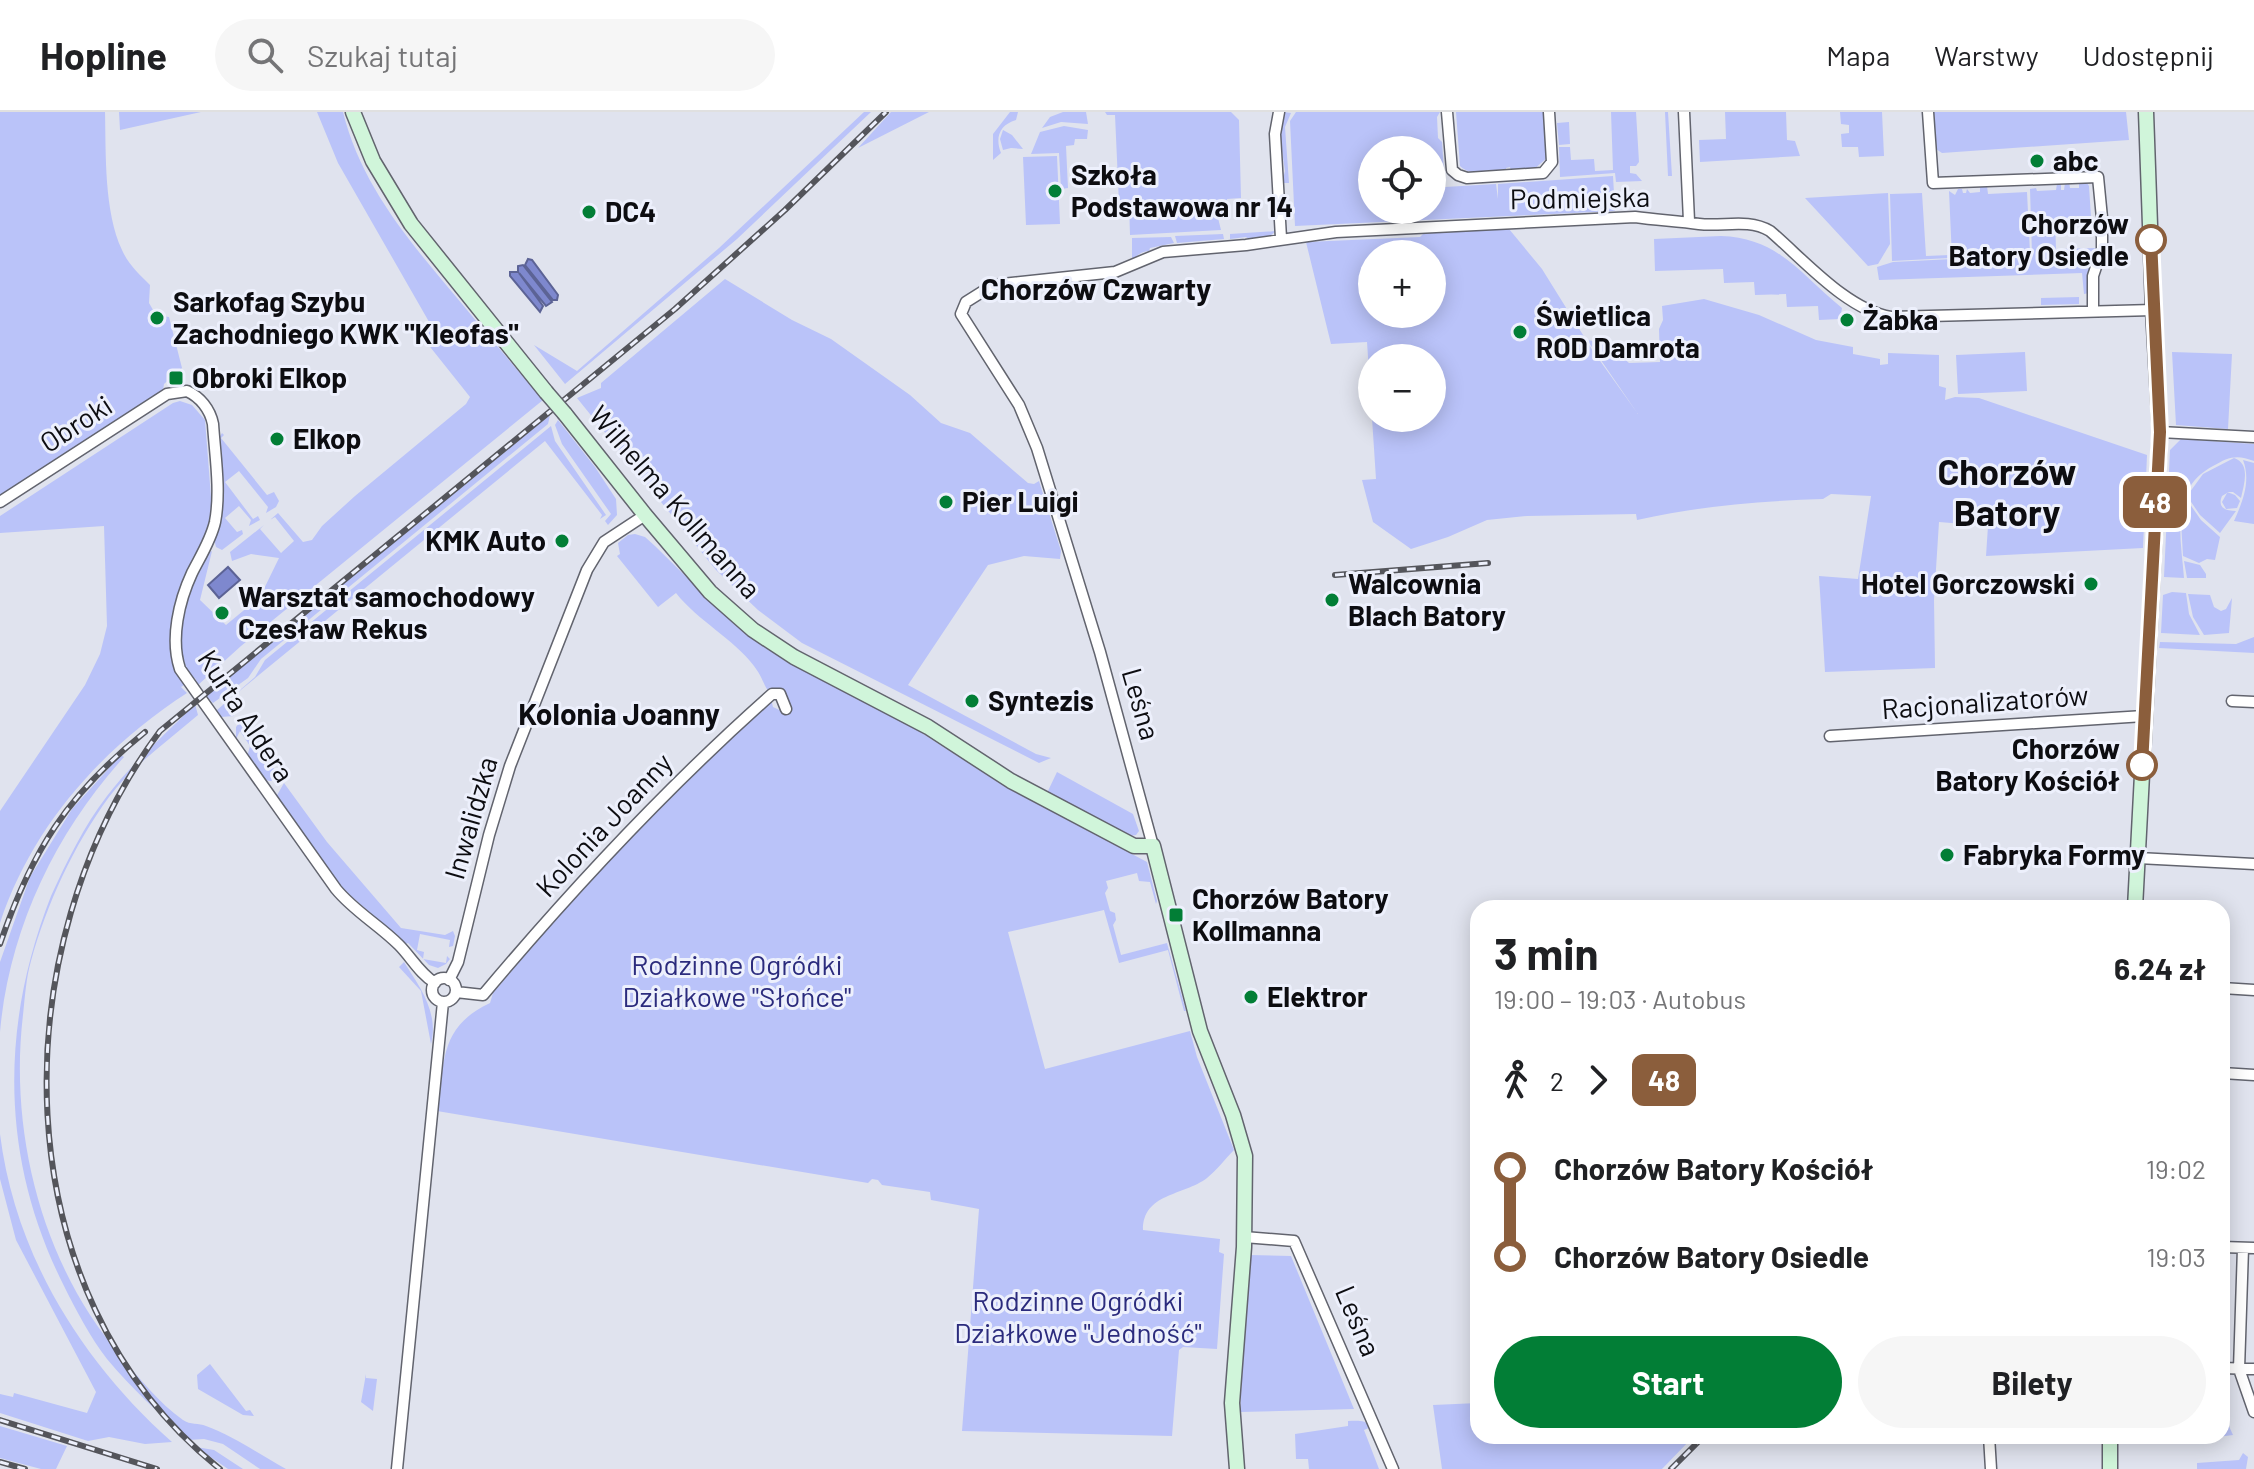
<!DOCTYPE html>
<html lang="pl">
<meta charset="utf-8">
<style>
:root{--surface:#fff;--page:#f6f6f6;--text:#202124;--muted:#757577;--line:#e0e0e0;--accent:#027e36}
body{margin:0;font-family:Barlow,sans-serif;background:var(--page);color:var(--text);height:100vh;display:flex;flex-direction:column;font-size:30px;white-space:nowrap}
*{box-sizing:border-box;margin:0}
p{font-size:26px;color:var(--muted)}
.icon{flex:none;width:44px;height:44px;fill:none;stroke:currentColor;stroke-width:2;stroke-linecap:round;stroke-linejoin:round}
.map{position:relative;flex:1;overflow:hidden}
.panel{position:absolute;left:1470px;top:788px;width:760px;height:544px;display:flex;flex-direction:column;background:var(--surface);border-radius:24px;box-shadow:0 4px 20px #0003}
.panel>*{flex:none}
.badge{padding:0 16px;border-radius:12px;font-size:28px;line-height:52px}
.tools{position:absolute;left:1358px;top:24px;display:grid;gap:16px}
.tools a{display:grid;place-items:center;width:88px;height:88px;border-radius:50%;background:var(--surface);box-shadow:0 4px 20px #0003;font-size:40px}
.map>.badge{position:absolute;translate:-50% -50%;box-shadow:0 0 0 4px #fff}
.legs{display:flex;align-items:center;gap:12px;height:88px;padding:0 24px;font-size:26px}
.legs p{margin-inline-start:auto}
.overview{display:flex;align-items:center;justify-content:space-between;height:136px;padding:0 24px}
h1{font-size:44px;font-weight:700;line-height:60px}
.cta{display:flex;gap:16px;margin-top:auto;padding:16px 24px}
.cta a{flex:1;height:92px;border-radius:48px;background:var(--accent);color:#fff;font-size:32px;font-weight:700;line-height:92px;text-align:center}
.cta a+a{background:var(--page);color:var(--text)}
ul{padding:0 24px;list-style:none}
li{display:flex;align-items:center;gap:28px;height:88px;font-size:30px}
li i{display:grid;place-items:center;width:12px;height:100%;margin:0 10px;background:currentColor}
li i::after{content:'';width:20px;height:20px;margin:-10px;border:6px solid;border-radius:50%;background:var(--surface)}
li p{margin-inline-start:auto}
li:first-child i{background:linear-gradient(#0000 50%,currentColor 0)}
li:last-child i{background:linear-gradient(currentColor 50%,#0000 0)}
header{display:flex;align-items:center;gap:48px;box-sizing:border-box;height:112px;padding:0 40px;background:var(--surface);border-bottom:2px solid var(--line)}
header strong{font-size:38px}
nav{display:flex;gap:44px;margin-inline-start:auto;font-size:28px}
.search{width:560px;height:72px;background:var(--page);display:flex;align-items:center;gap:20px;box-sizing:border-box;padding:0 28px;border-radius:44px;color:var(--muted);font-size:30px}
.map>svg:first-child{display:block}
</style>
<header>
<strong>Hopline</strong>
<div class="search"><svg class="icon" aria-label="search" viewBox="0 0 24 24"><circle cx="10" cy="10" r="6"/><path d="M15 15l6 6"/></svg>Szukaj tutaj</div>
<nav><a>Mapa</a><a>Warstwy</a><a>Udostępnij</a></nav>
</header>
<div class="map">
<svg width="2254" height="1357" viewBox="0 0 2254 1357">
<rect width="100%" height="100%" fill="#e0e3ee"/>
<path fill="#bac3f9" fill-rule="evenodd" d="M0 0H105C106 43 104 99 122 138 128 152 140 163 150 173L149 191 156 203 153 205 154 210 162 208 161 204 169 205 182 256 164 272 163 278 0 384Z
M119 0H201L120 18Z
M317 0H343C361 73 409 129 457 186 485 220 514 254 543 288L241 534 198 573 195 566 192 567C168 527 189 479 208 441L212 439 200 488 226 513 260 485 279 446 251 442 232 449 230 440 264 413 260 417 281 441 294 429 275 405 270 408 278 401 303 430 312 428 322 414 355 384 466 292 470 285 423 226 432 215 338 51Z
M864 0H871L737 127 565 272 534 233 577 259 719 136Z
M891 0H929L858 36Z
M1010 0H1018L1016 8C999 13 995 26 1001 41L993 48V22Z
M1063 0H1086L1088 12 1061 10 1042 16 1050 5Z
M1105 0H1231L1239 8 1241 86 1227 87 1226 105 1218 106 1221 118 1130 123 1129 91 1119 92 1115 3H1107Z
M1284 0 1291 1 1285 15 1289 71H1282L1285 59 1279 18Z
M1296 0H1440L1437 5 1438 26 1442 30 1445 75 1496 72 1498 87V72L1613 64 1615 99 1295 114 1290 9ZM1372 38H1432V98H1372Z
M1456 0H1545L1547 46 1534 57 1511 59 1510 55 1506 56V59C1490 60 1472 65 1460 54Z
M1611 0H1636L1639 50 1636 54H1630V61L1636 62 1642 69 1616 70 1615 61 1560 65 1559 35H1570L1571 48 1594 47 1595 59 1613 58Z
M1665 0H1668L1672 64H1668Z
M1725 0H1786L1787 28 1795 29 1800 44 1700 50 1699 28 1726 27Z
M1840 0H1882L1884 44 1859 45 1858 35H1842L1841 22 1849 21V13L1841 12Z
M1934 0H2126L2129 28 1942 41 1936 37Z
M1569 10 1570 32 1559 33 1557 11Z
M1064 14 1088 18 1087 27H1075L1074 33 1066 34 1068 76 1061 77 1059 41 1031 42 1040 20Z
M1003 18 1012 23 1023 37 1011 36 1003 38 1000 27Z
M1057 44 1060 112 1026 113 1023 45Z
M2085 68 2089 74 2091 105 2055 107 2056 137 2096 136 2089 166V181L2084 182 2082 161 1879 168 1877 155 1893 150 2032 143 2030 77 2036 76 2037 79 2056 78 2057 72H2061V78H2064L2065 71 2069 70 2070 76H2079V69Z
M1980 74H1987L1988 82 2027 80 2030 141 1952 146 1949 79 1955 83 1958 77H1962L1963 81H1966L1967 77 1970 81 1980 80Z
M1888 81 1890 132 1878 152 1868 154 1805 86Z
M1922 81 1926 144 1950 143V146L1892 149 1890 82Z
M1509 117 1542 157 1593 239 1638 302 1587 228 1606 231 1629 251 1660 250 1659 217 1663 208 1662 194 1704 187 1759 203 1816 228 1853 235V242L1880 247V253L1888 252V241L1939 243V274L1946 276 1945 288 1955 285 1979 286 2147 343 2143 436 1986 444 1988 414 1939 410 1934 488 1935 556 1825 560 1819 464 1858 467 1871 384 1831 382 1823 387C1760 389 1699 394 1637 408L1636 402 1527 404 1487 408 1448 425 1411 437 1373 410 1362 368 1376 367 1372 306H1432V246H1372V305L1367 230 1331 232 1306 130 1420 125 1424 121ZM1372 142H1432V202H1372Z
M1276 119 1270 124 1250 128 1246 125 1230 127V122Z
M1223 122 1224 127 1177 131 1175 124Z
M1721 124C1779 126 1800 162 1842 196L1840 207 1819 208 1818 194 1787 195 1786 182 1755 183 1754 170 1724 171 1723 157 1655 159 1654 127Z
M1171 125 1174 131 1150 136 1149 139C1139 140 1139 143 1132 148V126Z
M725 167 792 208 831 227 910 283 941 311 970 321 1028 371 1034 372 1039 369 1061 439 1060 447 1024 444 988 453 908 573 1036 642 1051 646 1039 651 802 531 758 498 716 458 577 286 601 276V271Z
M2079 185V192L2041 193V186Z
M2025 240 2027 279 1958 282 1956 243Z
M2172 240 2232 242 2228 317 2176 313Z
M180 289 192 293 205 308 211 385V400L205 428 182 474 174 553 184 573 181 575 187 581C102 636 32 714 0 811V699L85 573 100 542 107 514 104 414 0 421V404L173 291Z
M550 303 548 312 261 547 248 566 213 591 206 584Z
M558 308 595 355 616 387 617 403 608 413 605 409 611 402 562 332 555 313Z
M551 314 555 329 606 403 600 407 602 403 545 329 226 590 234 604 221 605 216 601 217 598 255 565 265 548Z
M222 321 224 323 221 326 267 383 274 380 279 389 276 395 266 401 268 395 239 359 225 370 253 407 258 404 260 408 249 414 251 408 239 394 225 406 237 420 242 418 243 422 222 438 216 435 214 427 218 328Z
M2181 327 2254 332V349C2237 342 2228 345 2213 354 2169 377 2181 426 2184 466L2164 465 2170 338Z
M2234 346C2251 352 2244 372 2241 386L2233 380H2227L2235 383 2240 389 2237 396 2226 397 2222 390 2227 381 2222 384C2217 396 2226 399 2236 399L2220 421 2200 403 2187 384 2203 362Z
M2243 348 2254 351V412L2234 409C2243 389 2251 369 2243 348Z
M2187 388 2201 408 2220 425 2215 448 2207 447 2199 451 2183 444 2181 409Z
M635 422 645 425 655 434 736 514 785 549 914 616 1007 676 1147 750 1157 789 1156 792 1150 770 1139 769 1137 761 1106 769 1108 776 1105 781 1110 799 1115 801 1116 808 1113 813 1121 843 1167 831 1186 899H1184L1168 838 1119 851 1104 798 1008 820 1045 957 1190 919 1197 945 1234 1038C1225 1047 1217 1058 1207 1066 1183 1084 1143 1081 1143 1118L1220 1127 1219 1140 1224 1142 1217 1237 1183 1235 1179 1238 1172 1324 962 1319 979 1097 931 1088 930 1080 882 1073 878 1068 872 1067 868 1071 437 999C445 949 439 915 490 891L493 881 618 734 771 587 773 595 790 603 785 591C759 576 769 574 754 554 734 527 698 509 676 481L658 495 617 444 620 442 618 431 628 423Z
M2184 449 2200 453 2206 462V466H2187Z
M2172 480 2186 481 2189 502 2200 523 2161 521 2163 483Z
M2188 482 2210 483 2214 495 2221 499 2226 497 2232 486 2229 521 2204 523 2193 505Z
M2254 525V541L2159 536 2160 530 2236 532Z
M195 592 198 603C168 629 133 653 109 685 74 733 47 791 31 849 26 866 25 885 23 903 9 1021 42 1152 120 1243 139 1266 159 1291 183 1308 190 1313 199 1311 206 1314 234 1324 260 1343 286 1357H260L223 1332 204 1327 188 1328C160 1302 131 1276 107 1247 90 1225 76 1198 64 1174 0 1047 0 914 51 784 67 749 84 714 107 684 133 650 166 622 195 592Z
M240 610 279 664 271 669 264 668 247 645 250 634 240 619 236 627V615Z
M121 643 124 645C55 721 9 818 0 920V850L30 765 72 697Z
M1057 660 1133 702 1139 719 1136 723 1129 724 1047 681Z
M284 671 327 730 401 816 445 823 453 819 455 824 453 834 449 835 450 828 420 822 417 838 424 840 423 847 446 851 447 844 450 847 446 852 438 856 429 853 408 831 406 832 343 777 276 685Z
M404 850C420 875 439 901 431 932L421 879 399 855Z
M0 1022C15 1143 82 1250 172 1330L145 1332 109 1325 88 1329 0 1301V1282L13 1285 14 1281 87 1301 96 1280 16 1128 0 1067Z
M1249 1143 1291 1144 1354 1297 1240 1300Z
M210 1252 246 1299 250 1298 254 1304 243 1303 198 1277 197 1263Z
M366 1262V1266L377 1267 373 1299 361 1290Z
M1478 1291V1324H1694L1662 1357H1442L1433 1293Z
M2222 1299 2233 1323 2187 1329 2181 1325 2222 1324Z
M1348 1309C1356 1309 1365 1307 1371 1315L1364 1318 1379 1357H1309L1308 1347H1296L1295 1322 1348 1314Z
M0 1314 67 1334 56 1357H41L0 1346Z
M196 1335 214 1338 243 1357H228Z
M2243 1341 2248 1345 2246 1357H2197V1351L2239 1348Z"/>
<path fill="#7e88ce" stroke="#5c6395" stroke-width="2" d="M528 147 532 148 558 183 557 188H553L525 153Z
M523 153 552 190 546 194 519 161 543 194 540 200 510 164V160H518V154Z
M228 455 240 468 219 486 208 473Z"/>
<g fill="none" stroke-linecap="round" stroke-linejoin="round">
<g stroke="#62646e" stroke-width="13">
<path id="street" d="M1279 0 1275 22 1281 126
M1447 0 1452 58 1458 63 1467 66 1543 61 1552 50 1549 0
M1684 0 1689 109
M1928 0 1933 71 2098 65 2102 106V137L2093 164V199
M2160 320 2254 325
M0 390 167 282 187 279C200 285 210 297 213 312 215 343 221 379 215 410 211 428 200 445 192 461 179 489 170 527 180 557L336 777C354 799 379 813 399 833 411 845 420 862 435 871
M2232 589 2254 590
M1830 624 2144 604
M1153 734 1100 540 1037 336 1019 293 961 202 966 190 993 173 1115 160 1163 140 1246 133 1336 120 1635 105C1656 108 1678 109 1699 112 1723 115 1748 106 1770 119 1804 148 1847 198 1891 205L2153 198
M2138 746 2254 752
M432 878a12 12 0 1 1 24 0a12 12 0 1 1-24 0Z
M449 868 458 850 489 723 510 654 587 458 604 430 645 403
M2222 876 2254 878
M456 880 483 883C573 776 667 675 772 582H780L786 597
M2222 961 2254 963
M1244 1125 1294 1129 1393 1357
M2222 1135 2254 1136
M2243 1136 2239 1257 2254 1300
M2222 1256 2254 1257
M1989 1324 1991 1357
M397 1357 443 890"/>
</g>
<g stroke="#62646e" stroke-width="17">
<path id="secondary" d="M353 0 373 49 411 112 546 280
M565 302 645 403 710 480 753 518 794 545 928 615 1011 669 1134 734H1153L1200 919 1233 1003 1245 1044 1244 1135 1232 1291 1237 1357
M2135 796 2160 320 2153 198 2146 0
M2110 1357V1324"/>
</g>
<use href="#street" stroke="#fff" stroke-width="10"/>
<use href="#secondary" stroke="#d0f5da" stroke-width="14"/>
<g stroke="#54555b" stroke-width="6">
<path id="rail" d="M1335 463 1488 451
M0 832C32 738 67 683 145 620
M0 1308 157 1357
M0 1350 25 1357
M220 1357C0 1182 0 834 160 619L675 197 785 98 886 0
M1671 1357 1704 1324"/>
</g>
<use href="#rail" stroke="#edf0fc" stroke-width="3" stroke-dasharray="9" stroke-linecap="butt"/>
<g stroke="#62646e" stroke-width="17" stroke-linecap="butt">
<path id="secondary-bridge" d="M546 280 565 302"/>
</g>
<use href="#secondary-bridge" stroke="#d0f5da" stroke-width="14"/>
</g>
<g fill="none" stroke-linecap="round" stroke-linejoin="round">
<g stroke="#fff" stroke-width="18">
<path id="line-1" d="M2142 653 2160 320 2151 128"/>
</g>
<use href="#line-1" stroke="#8b5e3c" stroke-width="12"/>
</g>
<g fill="#027e36" stroke="#edf0fc" stroke-width="3">
<circle cx="2037" cy="49" r="8"/>
<circle cx="1055" cy="79" r="8"/>
<circle cx="589" cy="100" r="8"/>
<circle cx="157" cy="206" r="8"/>
<circle cx="1847" cy="208" r="8"/>
<circle cx="1520" cy="220" r="8"/>
<rect x="168" y="258" width="16" height="16" rx="4"/>
<circle cx="277" cy="327" r="8"/>
<circle cx="946" cy="390" r="8"/>
<circle cx="562" cy="429" r="8"/>
<circle cx="2091" cy="472" r="8"/>
<circle cx="1332" cy="488" r="8"/>
<circle cx="222" cy="501" r="8"/>
<circle cx="972" cy="589" r="8"/>
<circle cx="1947" cy="743" r="8"/>
<rect x="1168" y="795" width="16" height="16" rx="4"/>
<circle cx="1251" cy="885" r="8"/>
</g>
<g fill="#fff" stroke="#8b5e3c" stroke-width="4">
<circle cx="2151" cy="128" r="14"/>
<circle cx="2142" cy="653" r="14"/>
</g>
<g text-anchor="middle" stroke-width="6" stroke-linejoin="round" paint-order="stroke">
<g font-size="28" font-weight="bold" fill="#0d0d11" stroke="#edf0fc" text-anchor="start">
<text x="2053" y="59">abc</text>
<text x="1071" y="73">Szkoła<tspan x="1071" dy="32">Podstawowa nr 14</tspan></text>
<text x="605" y="110">DC4</text>
<text x="173" y="200">Sarkofag Szybu<tspan x="173" dy="32">Zachodniego KWK "Kleofas"</tspan></text>
<text x="1536" y="214">Świetlica<tspan x="1536" dy="32">ROD Damrota</tspan></text>
<text x="1863" y="218">Żabka</text>
<text x="192" y="276">Obroki Elkop</text>
<text x="293" y="337">Elkop</text>
<text x="962" y="400">Pier Luigi</text>
<text x="546" y="439" text-anchor="end">KMK Auto</text>
<text x="1348" y="482">Walcownia<tspan x="1348" dy="32">Blach Batory</tspan></text>
<text x="2075" y="482" text-anchor="end">Hotel Gorczowski</text>
<text x="238" y="495">Warsztat samochodowy<tspan x="238" dy="32">Czesław Rekus</tspan></text>
<text x="988" y="599">Syntezis</text>
<text x="1963" y="753">Fabryka Formy</text>
<text x="1192" y="797">Chorzów Batory<tspan x="1192" dy="32">Kollmanna</tspan></text>
<text x="1267" y="895">Elektror</text>
</g>
<g font-size="28" fill="#0d0d11" stroke="#edf0fc">
<text transform="translate(1580 86) rotate(-1)" y="10">Podmiejska</text>
<text transform="translate(76 312) rotate(-33)" y="10">Obroki</text>
<text transform="translate(675 390) rotate(49)" y="10">Wilhelma Kollmanna</text>
<text transform="translate(1985 590) rotate(-4)" y="10">Racjonalizatorów</text>
<text transform="translate(1141 592) rotate(74)" y="10">Leśna</text>
<text transform="translate(246 604) rotate(57)" y="10">Kurta Aldera</text>
<text transform="translate(471 706) rotate(-74)" y="10">Inwalidzka</text>
<text transform="translate(604 713) rotate(-47)" y="10">Kolonia Joanny</text>
<text transform="translate(1358 1209) rotate(67)" y="10">Leśna</text>
</g>
<g font-size="28" font-weight="bold" fill="#0d0d11" stroke="#edf0fc" text-anchor="end">
<text x="2129" y="122">Chorzów<tspan x="2129" dy="32">Batory Osiedle</tspan></text>
<text x="2120" y="647">Chorzów<tspan x="2120" dy="32">Batory Kościół</tspan></text>
</g>
<g font-size="28" fill="#2b2b7d" stroke="#edf0fc">
<text x="737" y="863">Rodzinne Ogródki<tspan x="737" dy="32">Działkowe "Słońce"</tspan></text>
<text x="1078" y="1199">Rodzinne Ogródki<tspan x="1078" dy="32">Działkowe "Jedność"</tspan></text>
</g>
<g font-size="30" font-weight="bold" fill="#0d0d11" stroke="#edf0fc">
<text x="1096" y="188">Chorzów Czwarty</text>
<text x="619" y="613">Kolonia Joanny</text>
</g>
<g font-size="36" font-weight="bold" fill="#0d0d11" stroke="#edf0fc">
<text x="2007" y="373">Chorzów<tspan x="2007" dy="41">Batory</tspan></text>
</g>
</g>
</svg>
<div class="tools">
<a><svg class="icon" aria-label="locate" viewBox="0 0 24 24"><circle cx="12" cy="12" r="6"/><path d="M12 2v4M12 18v4M2 12h4M18 12h4"/></svg></a>
<a>+</a>
<a>−</a>
</div>
<b class="badge" style="left:2155px;top:390px;background:#8b5e3c;color:#fff">48</b>
<section class="panel">
<div class="overview"><div><h1>3 min</h1><p>19:00 – 19:03 · Autobus</p></div><b>6.24 zł</b></div>
<div class="legs"><svg class="icon" aria-label="walk" viewBox="0 0 24 24"><circle cx="13" cy="4" r="2"/><path d="M13 8l-2 6 4 7M11 14l-3 7M7 12l3-4h3l4 4"/></svg>2<svg class="icon" aria-label="forward" viewBox="0 0 24 24"><path d="M9 5l7 7-7 7"/></svg><b class="badge" style="background:#8b5e3c;color:#fff">48</b></div>
<ul>
<li><i style="color:#8b5e3c"></i><b>Chorzów Batory Kościół</b><p>19:02</p></li>
<li><i style="color:#8b5e3c"></i><b>Chorzów Batory Osiedle</b><p>19:03</p></li>
</ul>
<div class="cta"><a>Start</a><a>Bilety</a></div>
</section>
</div>
